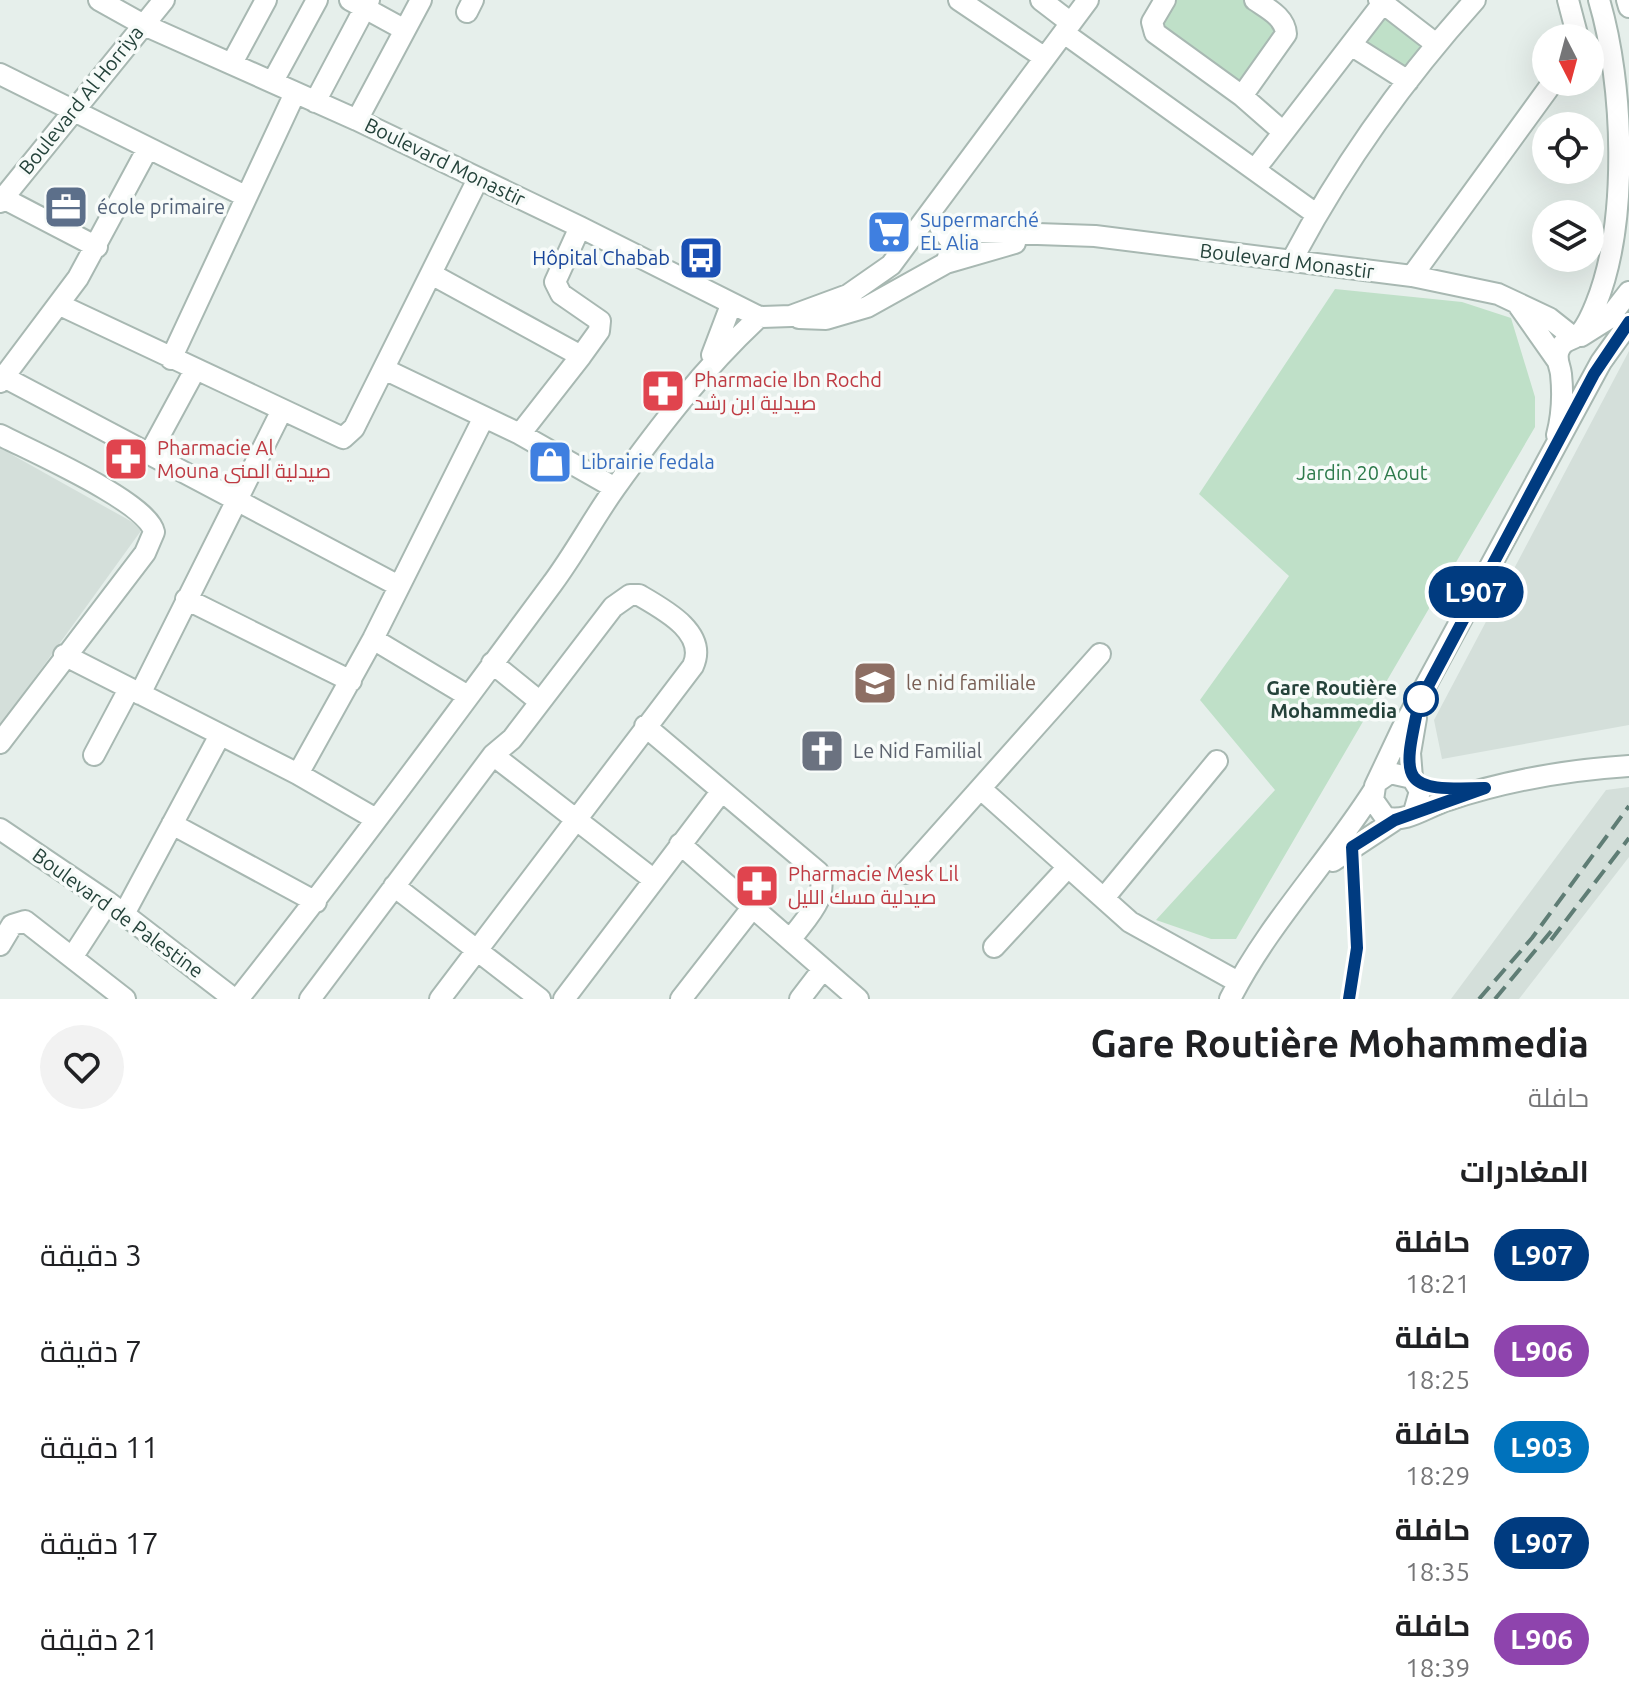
<!DOCTYPE html>
<html lang="ar">
<meta charset="utf-8">
<style>
:root{--surface:#fff;--page:#f2f2f2;--text:#202124;--muted:#757577}
body{margin:0;font-family:Ubuntu,Cairo,sans-serif;background:var(--page);color:var(--text);direction:rtl;height:100vh;display:flex;flex-direction:column;font-size:30px;white-space:nowrap}
*{box-sizing:border-box;margin:0}
p{font-size:26px;color:var(--muted)}
.icon{flex:none;width:44px;height:44px;fill:none;stroke:currentColor;stroke-width:2;stroke-linecap:round;stroke-linejoin:round}
.map{position:relative;height:999px;overflow:hidden;direction:ltr}
.drawer{display:flex;flex-direction:column;background:var(--surface);flex:1}
.drawer>*{flex:none}
.badge{padding:0 16px;border-radius:26px;font-size:28px;line-height:52px}
.needle{width:52px;rotate:174deg}
.tools{position:absolute;left:1532px;top:24px;display:grid;gap:16px}
.tools a{display:grid;place-items:center;width:72px;height:72px;border-radius:50%;background:var(--surface);box-shadow:0 8px 32px #0002;font-size:40px}
.map>.badge{position:absolute;translate:-50% -50%;box-shadow:0 0 0 4px #fff}
h2{padding:0 40px;font-size:30px;line-height:72px}
.round{display:grid;place-items:center;flex:none;width:84px;height:84px;border-radius:42px;background:var(--page)}
.overview{display:flex;align-items:center;justify-content:space-between;height:136px;padding:0 40px}
h1{font-size:38px;font-weight:600;line-height:60px}
ul{padding:0;list-style:none}
li{display:flex;align-items:center;gap:24px;height:96px;padding:0 40px}
li div{flex:1}
li b{display:block;font-size:30px}
li em{font-style:normal}
li .badge{min-width:88px;font-weight:700;text-align:center}
.map>svg:first-child{display:block}
</style>
<div class="map">
<svg width="1629" height="999" viewBox="0 0 1629 999">
<rect width="100%" height="100%" fill="#e6efeb"/>
<path fill="#d4dfda" d="M1629 351V725L1442 759 1434 720Z
M0 448 143 528 0 726Z
M1629 787V857L1519 999H1451L1606 790Z"/>
<path fill="#bfe0c8" d="M1158 0H1266L1288 15 1237 88 1143 21Z
M1380 0 1437 40 1407 82 1356 42Z
M1335 289 1462 302 1511 318 1535 397V427L1236 939H1211L1156 920 1275 790 1200 700 1289 576 1199 494Z"/>
<g fill="none" stroke-linecap="round" stroke-linejoin="round">
<g stroke="#a8b8b2" stroke-width="24">
<path id="minor" d="M99 0 142 24 357 120 580 227 759 317 791 316 848 295 891 265 1088 0
M350 0 405 30
M959 0 1045 58
M1041 0 1071 23
M1165 0 1152 22 1155 33 1242 96 1282 131
M1379 0 1436 44
M1568 0 1578 38
M1627 0 1629 7
M467 12 473 0
M1064 33 1316 214
M1351 45 1408 81
M232 63 266 0
M0 74 245 196
M273 81 317 0
M1242 96 1286 34C1285 17 1268 9 1255 0
M315 102 369 0
M357 120 421 0
M1256 168 1383 3
M3 198 97 247
M0 202 164 0
M580 227 555 282 561 294 600 321 599 331 581 356
M947 231 1095 236 1412 276 1498 294 1549 318 1573 337
M1292 260C1341 167 1404 79 1475 0
M946 263 1015 243
M433 275 581 356 520 434
M1412 276 1553 82
M60 305 343 438 354 428 478 179
M1519 306 1557 360
M799 318 826 319 867 307 946 263 953 244 940 227
M1629 323 1601 362 1402 729 1375 786 1373 800 1385 817C1405 824 1428 806 1448 800 1508 780 1566 770 1629 766
M1581 336 1608 319 1629 292
M712 355 731 305
M171 359 295 93
M384 369 520 434 615 488
M0 375 397 585
M0 382 78 278 147 150
M0 435C31 451 148 502 154 532L145 553 0 743
M1557 435C1562 416 1563 393 1561 374 1560 365 1555 359 1559 350 1563 340 1570 341 1577 336 1586 329 1592 314 1596 304 1629 222 1624 84 1599 0
M150 453 195 370
M186 599 351 681
M373 639 468 696
M64 655 298 774 374 818
M492 663 539 701
M140 694 282 410
M645 726 818 872C831 896 805 919 791 939
M94 755 129 689
M493 755 654 880
M298 774 373 639 484 417
M1412 778 1410 753 1416 718
M1377 782 1390 773 1412 778 1420 791 1414 812
M981 789 1130 922 1238 982
M172 824 316 902
M0 829 108 902 234 999
M680 844 858 999
M1333 861 1395 820
M905 873 1100 654
M394 886 540 999
M1104 898 1217 761
M124 914 220 735
M0 945 12 925 25 921 125 999
M994 947 1068 867
M73 956 108 902
M238 999C346 863 449 723 552 584 575 553 593 519 615 488 659 427 704 368 759 317
M310 999 493 755 512 739 613 607 630 595H639C665 610 708 633 693 666L440 999
M564 999 721 792
M681 999 752 908
M800 999 823 969
M1230 999C1268 924 1329 861 1374 790"/>
</g>
<use href="#minor" stroke="#fff" stroke-width="20"/>
<path stroke="#5f7d75" stroke-width="4" stroke-dasharray="16 8" stroke-linecap="butt" d="M1551 940 1629 838
M1479 999 1532 938 1629 806
M1495 999 1553 929"/>
</g>
<g fill="none" stroke-linecap="round" stroke-linejoin="round">
<g stroke="#fff" stroke-width="18">
<path id="line" d="M1349 999 1357 948 1352 847 1395 820 1485 788C1401 791 1401 784 1419 703L1594 374 1629 322"/>
</g>
<use href="#line" stroke="#003b80" stroke-width="12"/>
</g>
<defs>
<g id="office-square" transform="scale(2.3)"><rect x="-9" y="-9" width="18" height="18" rx="4" fill="#5c6f8a" stroke="#f7fbf9"/><path d="M-6-3h4V-5.5h4V-3h4V5H-6ZM-1-4.5V-3h2v-1.5ZM-6 0V1H6V0Z" fill="#fff"/></g>
<g id="supermarket-square" transform="scale(2.3)"><rect x="-9" y="-9" width="18" height="18" rx="4" fill="#3f7fe0" stroke="#f7fbf9"/><path d="M-6-5.5h2.5l.6 2H6L4.5 2H-2.5L-4.4-4H-6ZM-1.5 3.2a1.3 1.3 0 1 0 .1 0ZM3 3.2a1.3 1.3 0 1 0 .1 0Z" fill="#fff"/></g>
<g id="bus-square" transform="scale(2.3)"><rect x="-9" y="-9" width="18" height="18" rx="4" fill="#1a4fb4" stroke="#f7fbf9"/><path d="M-5-6H5V4H4V6H2V4H-2V6H-4V4H-5ZM-3.5-4V0h7V-4ZM-3.5 1.2v1.5H-2V1.2ZM2 1.2v1.5H3.5V1.2Z" fill="#fff"/></g>
<g id="pharmacy-square" transform="scale(2.3)"><rect x="-9" y="-9" width="18" height="18" rx="4" fill="#e0444e" stroke="#f7fbf9"/><path d="M-2-6h4v4h4v4h-4v4h-4v-4h-4v-4h4Z" fill="#fff"/></g>
<g id="shop-square" transform="scale(2.3)"><rect x="-9" y="-9" width="18" height="18" rx="4" fill="#3f7fe0" stroke="#f7fbf9"/><path d="M-5-2.5h2.3a2.7 3.5 0 0 1 5.4 0H5L5.5 6h-11ZM-1.5-2.5h3a1.5 2.3 0 0 0-3 0Z" fill="#fff"/></g>
<g id="school-square" transform="scale(2.3)"><rect x="-9" y="-9" width="18" height="18" rx="4" fill="#8d6e63" stroke="#f7fbf9"/><path d="M0-5L7-2L0 1L-7-2ZM-4 1L0 2.5L4 1V4Q0 6-4 4Z" fill="#fff"/></g>
<g id="church-square" transform="scale(2.3)"><rect x="-9" y="-9" width="18" height="18" rx="4" fill="#6b7280" stroke="#f7fbf9"/><path d="M-1.2-6h2.4v3.5h3.3v2.4h-3.3V6h-2.4V-.1h-3.3v-2.4h3.3Z" fill="#fff"/></g>
</defs>
<g fill-rule="evenodd">
<use href="#office-square" x="66" y="207"/>
<use href="#supermarket-square" x="889" y="232"/>
<use href="#bus-square" x="701" y="258"/>
<use href="#pharmacy-square" x="663" y="391"/>
<use href="#pharmacy-square" x="126" y="459"/>
<use href="#shop-square" x="550" y="462"/>
<use href="#school-square" x="875" y="683"/>
<use href="#church-square" x="822" y="751"/>
<use href="#pharmacy-square" x="757" y="886"/>
</g>
<circle fill="#fff" stroke="#003b80" stroke-width="4" cx="1421" cy="699" r="16"/>
<g text-anchor="middle" stroke-width="7" stroke-linejoin="round" paint-order="stroke">
<g font-size="20" fill="#24423a" stroke="#f7fbf9">
<text transform="translate(81 100) rotate(-51)" y="7">Boulevard Al Horriya</text>
<text transform="translate(445 162) rotate(26)" y="7">Boulevard Monastir</text>
<text transform="translate(1287 261) rotate(7)" y="7">Boulevard Monastir</text>
<text transform="translate(118 913) rotate(36)" y="7">Boulevard de Palestine</text>
</g>
<g font-size="20" fill="#4e5e75" stroke="#f7fbf9" text-anchor="start">
<text x="97" y="214">école primaire</text>
</g>
<g font-size="20" fill="#366cbe" stroke="#f7fbf9" text-anchor="start">
<text x="920" y="227">Supermarché<tspan x="920" dy="23">EL Alia</tspan></text>
<text x="581" y="469">Librairie fedala</text>
</g>
<g font-size="20" fill="#164399" stroke="#f7fbf9" text-anchor="end">
<text x="670" y="265">Hôpital Chabab</text>
</g>
<g font-size="20" fill="#be3a42" stroke="#f7fbf9" text-anchor="start">
<text x="694" y="387">Pharmacie Ibn Rochd<tspan x="694" dy="23">صيدلية ابن رشد</tspan></text>
<text x="157" y="455">Pharmacie Al<tspan x="157" dy="23">Mouna صيدلية المنى</tspan></text>
<text x="788" y="881">Pharmacie Mesk Lil<tspan x="788" dy="23">صيدلية مسك الليل</tspan></text>
</g>
<g font-size="20" fill="#2d7a4b" stroke="#f7fbf9">
<text x="1362" y="480">Jardin 20 Aout</text>
</g>
<g font-size="20" fill="#785e54" stroke="#f7fbf9" text-anchor="start">
<text x="906" y="690">le nid familiale</text>
</g>
<g font-size="20" font-weight="bold" fill="#24423a" stroke="#f7fbf9" text-anchor="end">
<text x="1397" y="695">Gare Routière<tspan x="1397" dy="23">Mohammedia</tspan></text>
</g>
<g font-size="20" fill="#5b616d" stroke="#f7fbf9" text-anchor="start">
<text x="853" y="758">Le Nid Familial</text>
</g>
</g>
</svg>
<div class="tools">
<a><svg class="needle" viewBox="-14 -14 28 28"><path d="M0-13l5 13h-10z" fill="#e53935"/><path d="M0 13l5-13h-10z" fill="#757577"/></svg></a>
<a><svg class="icon" aria-label="locate" viewBox="0 0 24 24"><circle cx="12" cy="12" r="6"/><path d="M12 2v4M12 18v4M2 12h4M18 12h4"/></svg></a>
<a><svg class="icon" aria-label="layers" viewBox="0 0 24 24"><path d="M12 4l9 5-9 5-9-5zM3 14l9 5 9-5"/></svg></a>
</div>
<b class="badge" style="left:1476px;top:592px;background:#003b80;color:#fff">L907</b>
</div>
<section class="drawer">
<div class="overview"><div><h1>Gare Routière Mohammedia</h1><p>حافلة</p></div><a class="round"><svg class="icon" aria-label="heart" viewBox="0 0 24 24"><path d="M12 20l-8-8c-3-5 5-10 8-4 3-6 11-1 8 4z"/></svg></a></div>
<h2>المغادرات</h2>
<ul>
<li><span class="badge" style="background:#003b80;color:#fff">L907</span><div><b>حافلة</b><p>18:21</p></div><em>3 دقيقة</em></li>
<li><span class="badge" style="background:#8e44ad;color:#fff">L906</span><div><b>حافلة</b><p>18:25</p></div><em>7 دقيقة</em></li>
<li><span class="badge" style="background:#0072bc;color:#fff">L903</span><div><b>حافلة</b><p>18:29</p></div><em>11 دقيقة</em></li>
<li><span class="badge" style="background:#003b80;color:#fff">L907</span><div><b>حافلة</b><p>18:35</p></div><em>17 دقيقة</em></li>
<li><span class="badge" style="background:#8e44ad;color:#fff">L906</span><div><b>حافلة</b><p>18:39</p></div><em>21 دقيقة</em></li>
</ul>
</section>
